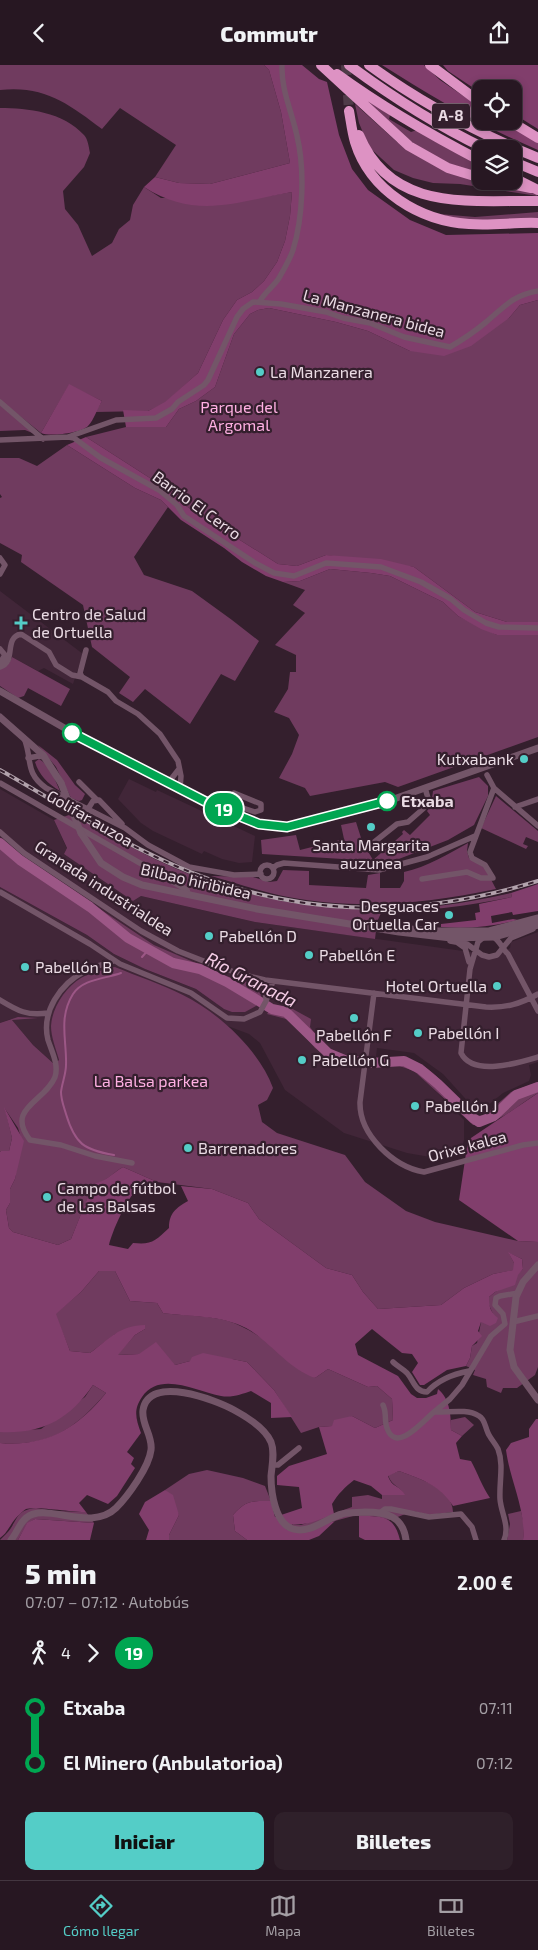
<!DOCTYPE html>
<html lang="es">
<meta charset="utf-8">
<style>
:root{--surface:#271722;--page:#2f202a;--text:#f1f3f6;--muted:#a49fa5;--line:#433640;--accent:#54cdc7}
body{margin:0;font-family:"Exo 2",sans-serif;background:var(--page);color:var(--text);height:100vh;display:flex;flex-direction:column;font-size:19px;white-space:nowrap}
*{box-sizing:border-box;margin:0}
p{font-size:16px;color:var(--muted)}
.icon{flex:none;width:28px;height:28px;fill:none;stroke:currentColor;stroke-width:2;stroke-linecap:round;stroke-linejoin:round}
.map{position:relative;height:1475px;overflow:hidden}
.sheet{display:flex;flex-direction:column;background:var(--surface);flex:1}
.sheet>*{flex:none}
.badge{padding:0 10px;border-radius:16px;font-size:18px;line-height:32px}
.buttons{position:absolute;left:472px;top:15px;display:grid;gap:10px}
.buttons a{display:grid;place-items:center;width:50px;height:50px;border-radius:10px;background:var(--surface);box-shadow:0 2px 8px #0003,0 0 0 1px var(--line);font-size:25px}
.map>.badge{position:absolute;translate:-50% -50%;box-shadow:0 0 0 2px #fff}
.legs{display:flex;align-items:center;gap:8px;height:55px;padding:0 25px;font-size:16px}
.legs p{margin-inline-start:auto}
.summary{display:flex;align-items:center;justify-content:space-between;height:85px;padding:0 25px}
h1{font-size:28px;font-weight:800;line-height:38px}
.action{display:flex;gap:10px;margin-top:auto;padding:10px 25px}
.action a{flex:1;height:58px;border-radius:10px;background:var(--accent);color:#111;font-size:20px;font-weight:800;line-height:58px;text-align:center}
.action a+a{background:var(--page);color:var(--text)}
ul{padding:0 25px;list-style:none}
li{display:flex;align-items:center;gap:18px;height:55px;font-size:19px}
li i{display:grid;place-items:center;width:8px;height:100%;margin:0 6px;background:currentColor}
li i::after{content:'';width:12px;height:12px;margin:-6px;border:4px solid;border-radius:50%;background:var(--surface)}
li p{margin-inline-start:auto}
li:first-child i{background:linear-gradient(#0000 50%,currentColor 0)}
li:last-child i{background:linear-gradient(currentColor 50%,#0000 0)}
header{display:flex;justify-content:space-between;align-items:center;height:65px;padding:0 25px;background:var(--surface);font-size:22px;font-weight:800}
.tab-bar{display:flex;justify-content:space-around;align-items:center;height:70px;border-top:1px solid var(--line);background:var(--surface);font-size:14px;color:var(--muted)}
.tab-bar a{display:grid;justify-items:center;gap:2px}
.tab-bar .selected{color:var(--accent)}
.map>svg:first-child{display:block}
</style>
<header><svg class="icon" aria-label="back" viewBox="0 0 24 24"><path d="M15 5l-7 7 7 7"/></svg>Commutr<svg class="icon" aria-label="share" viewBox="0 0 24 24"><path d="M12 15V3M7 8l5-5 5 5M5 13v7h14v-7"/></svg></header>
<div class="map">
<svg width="538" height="1475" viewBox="0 0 538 1475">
<rect width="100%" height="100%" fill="#341f2d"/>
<path fill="#412638" d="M0 526 83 589 73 619 44 603 38 606 12 592 9 598 0 604Z
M129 714 156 727 157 725 255 771 252 797 239 798 222 794 204 786 202 789 153 766 141 758 118 734Z
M0 724 54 755 67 784 133 836 141 831 255 857 463 886 477 888 485 894 495 893 510 883 511 877 538 867V997L529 1000 531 1010 529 1016 503 1028 487 1041 478 1045 473 1042 443 1009 414 988 377 983 376 992H371L370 1002 399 1001 413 1006 419 1009 464 1055V1075L463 1079 458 1083 435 1088 430 1092 407 1088 344 1068 285 1025 260 978 249 969 225 960 202 942 183 930 115 902 52 966 59 995 54 999 33 980 11 954 0 958V822L87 870 114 889 145 904 196 924 224 944 248 917 226 911 160 884 22 792 0 773Z"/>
<path fill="#703b5f" d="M0 0H264L269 5 281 47 290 98 210 119 179 118 155 112 176 80 120 43 102 64C69 39 44 20 0 25Z
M358 28 390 50 389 54 411 67 417 65 481 101V109C469 105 456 102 445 97 410 81 385 54 358 28Z
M355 39 397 77 471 114 532 126 538 131 460 119 433 118 413 113 394 105 369 82 359 58Z
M0 43C28 43 63 47 84 70 88 74 89 83 90 88L84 102 63 126 65 144 78 160 92 191 112 178 119 164 130 155 133 140 144 122 161 133 268 131 292 127 290 151 285 176 277 197 264 216 252 227 237 235 223 255 198 308 165 338 148 346 95 347 102 336 69 320 41 368 0 335Z
M538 147V155L466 156 439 149 475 152Z
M538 235V557H507L475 547 414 502 326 490 297 501 278 499 186 441 168 422 153 415 86 372 126 362H166L179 344 196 336 215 322 234 269 250 249 258 245 269 243 336 257 368 266 410 286 509 253 520 240Z
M0 340 35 369 25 365 0 366Z
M67 380 135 423 161 435 168 442 134 492 144 510 192 526 232 555 259 576 235 616 221 609 190 659 145 624 133 637 119 628 130 612 92 582 83 540 21 497 22 490 0 478V433L2 432 0 429V393H19L37 401Z
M330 504 371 508 390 511 443 537 458 551 497 570H538V672L398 722 385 717 310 731 305 723 279 713 292 689 299 670 289 653 274 647 288 624 290 607H296V590L275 580 305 548 293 540 305 525 283 517 300 516Z
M12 592 70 624 61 641 28 623 24 631 18 633 0 621V604L9 598Z
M38 680 57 695 75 720 85 729 82 735 79 736 71 733 56 702Z
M39 694C50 700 55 715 60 726 48 719 39 710 35 697Z
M479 712 488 721V731L474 760 448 775 391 797 262 789 261 775 296 770 300 785 344 774 341 760 356 757 362 776 373 795 403 769 402 767 404 765 410 770 430 750 427 746 431 741 433 726Z
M496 731 538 766V777L526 772 523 779 528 781 526 784 481 763Z
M78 747V750C213 840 353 865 511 828L512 832C468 841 426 846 381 848L377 857 375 874 255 857 141 831 133 836 64 789 67 783 54 755Z
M0 773 22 792 154 880 226 911 255 919 261 930 256 941 245 947H232L224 944 196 924 145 904 114 889 87 870 0 822Z
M468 778 467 786 469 793 485 803 496 824C426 839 359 845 288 832 262 827 236 818 211 811L253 812 269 817 277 816 283 805 309 806V820L366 823 368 810 380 808V823H400L404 816V807C427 802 448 789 468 778Z
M115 902C137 911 161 919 183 930 219 948 259 985 273 1023L267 1035 258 1040 262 1057 277 1068 345 1090 365 1117 406 1146 435 1157 518 1176 538 1177V1302L535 1310 517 1323H503L501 1328 487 1322 486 1314 473 1310 475 1305 466 1301 470 1293 472 1281 477 1278 481 1257 493 1249 489 1240V1232L495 1227 503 1223 523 1204 522 1194 509 1188 514 1198V1205L493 1209 464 1223 441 1240 378 1244 363 1227 352 1210 326 1203 259 1154 248 1138 212 1124 157 1117 123 1102C110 1110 108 1115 93 1120L71 1174 58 1180 13 1167 9 1163 6 1145 10 1138V1124L15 1114 21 1073 18 1063 5 1044 12 1073 9 1086H1L0 1087V958L18 952 38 953 12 955 33 980 54 999 59 995C56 984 51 972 51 961 52 942 66 922 81 913 91 907 104 905 115 902Z
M274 940 289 942 311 954 310 962C316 970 323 980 330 985 352 1002 394 984 420 999 443 1011 455 1038 476 1051L485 1050 511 1027 538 1017V1028C518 1040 497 1061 473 1060L414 1006 399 1001 350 999 327 992 315 983 290 955 267 949Z
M99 1206H115L130 1236 157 1238 163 1248C185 1251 207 1250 228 1256 259 1266 289 1294 315 1313L328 1304 368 1322 377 1321 392 1334 393 1355 375 1363 352 1351 333 1361 319 1362 301 1368 274 1325 247 1297 232 1294 190 1296 175 1300 139 1289 117 1290 135 1270 145 1264 115 1269 90 1288 70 1286 55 1249 81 1227Z
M93 1320 106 1328C75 1364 49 1382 0 1378V1367L41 1364 85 1332Z
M465 1352 474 1360 462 1371 451 1365V1355Z
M207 1405 243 1413 265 1421 271 1436C252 1436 246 1435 233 1450L235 1466 247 1475H169V1470L179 1450 165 1425 189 1409Z
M399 1406C417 1413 453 1423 453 1447L429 1450 413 1446 390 1455 374 1451H353L294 1467 286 1465 293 1459 301 1460 352 1442V1432L368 1430 382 1434V1430H404C401 1421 392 1422 388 1410Z
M36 1443 53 1446 86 1447 94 1458 35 1454 27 1459 18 1475H0C2 1473 4 1471 6 1469 18 1457 14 1445 36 1443Z
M521 1446 524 1460 523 1475H507L510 1459 508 1449Z"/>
<path fill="#813e6c" d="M264 0H302L319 14 327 17 339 70 352 104 368 125 410 155 446 170 538 168V235L520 240 509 253 471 281 444 291 410 286 368 266 336 257 269 243 258 245 250 249 234 269 215 322 196 336 179 344 166 362H126L123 345 148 346 165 337 198 308 223 255 237 235 252 227 264 216 277 197 285 176 290 151 292 127C236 137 196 155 144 122L155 112 179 118 210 119 290 98 281 47 269 5Z
M382 0H424L440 15 481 43V56H502L538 77V85C483 62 432 32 382 0Z
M443 0H538V64L514 49V24H481V28L448 6Z
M69 319 102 336C97 344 94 355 88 361 81 368 50 372 41 368Z
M86 372 153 415 168 422 186 441 278 499 297 501 326 490 381 494 414 502 475 547 507 557H538V570H497L481 564 458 551 443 537 390 511 371 508 330 504 300 516 283 517 266 511 242 497 224 483 181 455 161 435 135 423 67 380Z
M538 819V846L513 850 512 847 491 851 492 858 513 854 518 855C492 862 467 864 441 862V859L476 855 475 848 480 847 479 839 512 832 511 828Z
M538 1028V1177L518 1176 459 1135 468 1075Z
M4 1042 24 1076 15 1114 10 1124V1138L6 1145 9 1163 13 1167 58 1180 71 1174 93 1119C108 1115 110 1110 123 1102L157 1117C151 1119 143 1121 138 1124 127 1132 112 1167 109 1180L128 1184 133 1178C152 1180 155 1176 169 1163 169 1148 176 1143 188 1136L181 1121 212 1124 248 1138 259 1154 326 1203 352 1210 363 1227 378 1244 441 1240 464 1223 493 1209 513 1205 514 1198 508 1187 522 1194 523 1204 518 1210 515 1220 495 1227 489 1232C489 1241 490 1247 498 1253L496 1258 490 1261 481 1257 478 1266 482 1271 472 1281 470 1293 466 1301 447 1305 424 1320H420L412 1307 418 1298 412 1289 402 1288 372 1264 355 1279 358 1290 398 1311 411 1329 417 1333H426L437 1329 438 1324C450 1334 451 1350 451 1365L462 1371 456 1378 460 1394 471 1396C478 1409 482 1421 490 1433L453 1441C440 1420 421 1414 399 1406L388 1411C392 1423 400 1420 405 1430H382L371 1421 354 1415C345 1422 338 1429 332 1439L334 1449C320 1454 308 1461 293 1459L286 1464 294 1467 335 1456 319 1471 309 1475H247L235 1466 233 1450C246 1435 252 1436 271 1436L275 1452 302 1443 299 1422 277 1420V1411L289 1401 327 1389 319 1362 332 1361 334 1355 352 1351 375 1363 393 1355 392 1334 377 1321 368 1322 328 1304 315 1313C287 1303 271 1277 246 1263 221 1250 191 1252 163 1248L157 1238 130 1236 115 1206H99L81 1227 56 1249 70 1286 90 1288C109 1274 120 1260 145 1260V1264L135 1270 118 1290 139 1289 156 1277 175 1300 190 1296 192 1292 203 1288 247 1297 274 1325 292 1352 271 1353V1338L251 1326C242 1329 232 1333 221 1331 198 1327 160 1305 142 1332 133 1345 136 1354 141 1368L127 1387 134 1393 131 1399 135 1403 117 1431 108 1439 87 1430 79 1438 86 1447C74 1447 33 1441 26 1444 24 1445 22 1447 20 1449 11 1456 9 1467 0 1473V1378C46 1382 78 1363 106 1328L93 1320C69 1355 42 1369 0 1367V1087L1 1086H9L12 1073Z
M536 1354H538V1475H523C526 1444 510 1416 506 1385L511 1378 529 1372V1364Z
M165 1425 173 1430 179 1450 169 1470V1475H146L149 1465 139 1449 145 1437Z
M359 1451C382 1451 394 1450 400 1475H365L359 1472Z
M35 1454 94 1458 90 1475H18L27 1458Z"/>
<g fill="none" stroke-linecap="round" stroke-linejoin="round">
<path stroke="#9c5786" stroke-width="2" d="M142 892 149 884
M114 1090C84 1085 75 1079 66 1049 64 1042 61 1035 61 1027 62 1018 66 1009 66 1000 67 976 58 953 73 929 83 914 104 914 121 908"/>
<path stroke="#9c5786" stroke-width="10" d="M0 778 20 795 90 842 128 873 173 898 200 904 227 917 272 944 286 947 328 988 345 995 372 998 404 996 420 1004 438 1019 473 1053 479 1057 494 1051 516 1030 538 1022"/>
<path stroke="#4f3b48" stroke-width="10" stroke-dasharray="10 5" stroke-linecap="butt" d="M346 0 349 46"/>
<path stroke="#735568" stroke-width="5.5" d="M260 236C265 227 274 221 279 213 284 204 290 194 293 185 303 153 305 104 297 71 292 47 281 25 282 0
M0 337 43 374
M68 372 74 373 101 393 159 425 177 440 184 451 255 498 274 508 294 511 326 498 381 502 421 517 451 534 464 545 486 558 499 562 538 563
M0 375 68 372 116 355 156 353 172 344 178 337 204 320 208 315 237 252 243 244 253 237 281 239 326 247 343 253 370 258 404 272 450 282C462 275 474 267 485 258 504 242 513 230 538 226
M0 493 5 500 0 509
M0 584 5 590 0 598
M0 602C17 597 3 573 21 569L49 587 56 600 72 610 82 612 108 627 116 636 138 649 160 669 178 696 181 711 180 724
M82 612 80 608 86 585
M24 673C33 695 24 707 46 723L125 763 148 780 189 802 234 810 261 809
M28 693 39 691 44 692
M487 710 494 723 538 761
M79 717 96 734
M0 718 187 825 188 829
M168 718 179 704
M515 742 538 734
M88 744 93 736 99 735 122 759
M225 745 237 741 255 747 261 745V739L234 728
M0 767 24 788 141 866 178 886 219 902 244 910 265 915 486 942C506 943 520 939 538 929
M368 782 397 759 408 757 424 743 428 733 425 723
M260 807a7 7 0 1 1 14 0a7 7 0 1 1-14 0Z
M273 803 277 800 284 798 379 805 427 792 475 771
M422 814 467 807 481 813H493L485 800 472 793 470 787 494 723
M0 827 90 879 120 899 191 928 227 953 244 954 260 947 266 936 273 916
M492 871C500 875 502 884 508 889L538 946
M484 872 478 877 470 904 461 988C473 1012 518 998 538 992
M450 876 467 879 482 890 489 892 497 890 511 873 533 864
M458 878 465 883 469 897
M114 896C105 899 94 901 85 906 60 919 41 947 48 975 52 987 59 1000 55 1012 45 1037 5 1043 30 1075L61 1080 95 1091 132 1098
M255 913 265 926 266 934
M374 928 360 1037C359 1070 394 1102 424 1107L523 1080 538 1078
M0 935C18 946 27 951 48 948
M513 1257 538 1251
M393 1297C397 1301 403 1304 407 1308 414 1316 415 1327 427 1327 438 1315 453 1309 469 1306
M383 1340C387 1348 384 1356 387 1363 396 1390 425 1354 434 1347
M272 1400H278L299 1383
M381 1447 385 1444H391L429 1452 461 1449 472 1462 476 1475
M504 1475C510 1461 501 1448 500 1434 499 1417 504 1400 498 1384 495 1378 490 1373 488 1368 485 1362 485 1354 479 1351 466 1343 448 1348 434 1347L450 1334 462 1320 491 1271 505 1259 503 1249 495 1240 496 1233 500 1231 518 1228"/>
<path stroke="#735568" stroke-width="7" d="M0 626 94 680 212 740 259 759 287 762 301 759 391 735 538 683
M0 652 43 690 61 718
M81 768 101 798 123 812 142 820 257 844 399 867 451 873 494 872 538 860
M410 864 439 866H489L538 853
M538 1200 523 1217 516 1232 510 1285 514 1302 538 1335
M11 1475C17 1468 19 1459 26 1453 45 1436 90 1468 116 1443 128 1431 149 1402 151 1385 153 1371 141 1359 143 1345 149 1309 216 1335 234 1345 247 1352 265 1363 271 1377 275 1387 272 1400 271 1411 271 1427 275 1459 293 1464 311 1469 326 1453 342 1449 349 1447 358 1448 365 1447 386 1447 403 1451 406 1475"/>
<path stroke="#dd92c3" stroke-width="10" d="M321 0 409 81 448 103 481 113
M349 0C392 32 438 61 486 84
M369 0C421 38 478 68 538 93
M430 0 481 38
M337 9C382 42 431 70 481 96
M349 46C351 57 352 67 355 77 370 126 420 156 469 159 492 161 515 157 538 158
M510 56 538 73
M359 70C391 148 470 135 538 136
M514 97 538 107
M495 116 531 123"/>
<g stroke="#b2a2ac" stroke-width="4">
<path id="rail" d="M0 705C55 736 110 772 169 798 291 853 411 855 538 816"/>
</g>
<use href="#rail" stroke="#341f2d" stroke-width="2" stroke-dasharray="5.5" stroke-linecap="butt"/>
<path stroke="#735568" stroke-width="7" d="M61 718 81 768"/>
<path stroke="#dd92c3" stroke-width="10" d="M514 113 538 125"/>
</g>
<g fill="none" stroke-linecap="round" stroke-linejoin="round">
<g stroke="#fff" stroke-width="11">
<path id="line-1" d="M72 668 212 740 259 759 287 762 387 736"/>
</g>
<use href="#line-1" stroke="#00a651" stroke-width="8"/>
</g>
<g fill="#54cdc7" stroke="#341f2d" stroke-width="2">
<circle cx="260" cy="307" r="5"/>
<path d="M18.5 550.5h5v5h5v5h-5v5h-5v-5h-5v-5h5z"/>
<circle cx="524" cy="694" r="5"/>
<circle cx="371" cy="762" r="5"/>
<circle cx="449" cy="850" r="5"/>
<circle cx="209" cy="871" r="5"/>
<circle cx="309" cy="890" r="5"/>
<circle cx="25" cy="902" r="5"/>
<circle cx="497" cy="921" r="5"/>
<circle cx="354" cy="953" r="5"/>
<circle cx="418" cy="968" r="5"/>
<circle cx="302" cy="995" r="5"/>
<circle cx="415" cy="1041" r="5"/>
<circle cx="188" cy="1083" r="5"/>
<circle cx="47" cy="1132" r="5"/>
</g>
<g fill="#fff" stroke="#00a651" stroke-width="2.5">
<circle cx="72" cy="668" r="9"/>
<circle cx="387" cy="736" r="9"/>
</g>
<g text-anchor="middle" stroke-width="4.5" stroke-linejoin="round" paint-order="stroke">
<rect fill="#341f2d" stroke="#b3a3ad" stroke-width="1" x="432" y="38.5" width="38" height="25" rx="4"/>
<g font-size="15" font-weight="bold" fill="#eadbe4">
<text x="451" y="56">A-8</text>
</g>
<g font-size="16" fill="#eadbe4" stroke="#341f2d">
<text transform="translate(374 248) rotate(15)" y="6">La Manzanera bidea</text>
<text transform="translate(197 440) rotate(36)" y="6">Barrio El Cerro</text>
<text transform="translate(90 753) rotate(30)" y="6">Golifar auzoa</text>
<text transform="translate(196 816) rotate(13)" y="6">Bilbao hiribidea</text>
<text transform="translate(104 823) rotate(33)" y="6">Granada industrialdea</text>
<text transform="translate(467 1081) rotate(-15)" y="6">Orixe kalea</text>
</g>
<g font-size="16" fill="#eadbe4" stroke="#341f2d" text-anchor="start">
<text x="270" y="313">La Manzanera</text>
<text x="32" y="555">Centro de Salud<tspan x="32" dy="18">de Ortuella</tspan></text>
<text x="514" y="700" text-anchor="end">Kutxabank</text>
<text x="371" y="786" text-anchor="middle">Santa Margarita<tspan x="371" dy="18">auzunea</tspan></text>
<text x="439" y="847" text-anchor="end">Desguaces<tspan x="439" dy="18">Ortuella Car</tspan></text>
<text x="219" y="877">Pabellón D</text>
<text x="319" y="896">Pabellón E</text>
<text x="35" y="908">Pabellón B</text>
<text x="487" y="927" text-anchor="end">Hotel Ortuella</text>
<text x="428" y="974">Pabellón I</text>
<text x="354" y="976" text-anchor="middle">Pabellón F</text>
<text x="312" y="1001">Pabellón G</text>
<text x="425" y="1047">Pabellón J</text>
<text x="198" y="1089">Barrenadores</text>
<text x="57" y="1129">Campo de fútbol<tspan x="57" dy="18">de Las Balsas</tspan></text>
</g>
<g font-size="16" fill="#ffb0e3" stroke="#341f2d">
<text x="239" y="348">Parque del<tspan x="239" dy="18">Argomal</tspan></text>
<text x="151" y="1022">La Balsa parkea</text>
</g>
<g font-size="16" font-weight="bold" fill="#eadbe4" stroke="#341f2d" text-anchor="start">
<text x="401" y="742">Etxaba</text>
</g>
<g font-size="18" font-style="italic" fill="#f4cce5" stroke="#341f2d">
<text transform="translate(251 915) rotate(27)" y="6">Río Granada</text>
</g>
</g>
</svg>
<div class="buttons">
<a><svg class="icon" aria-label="locate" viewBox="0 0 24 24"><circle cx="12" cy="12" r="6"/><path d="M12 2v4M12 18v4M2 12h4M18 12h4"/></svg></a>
<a><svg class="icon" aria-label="layers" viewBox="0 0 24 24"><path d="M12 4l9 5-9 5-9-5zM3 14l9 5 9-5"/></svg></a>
</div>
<b class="badge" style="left:224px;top:744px;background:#00a651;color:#fff">19</b>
</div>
<section class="sheet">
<div class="summary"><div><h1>5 min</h1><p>07:07 – 07:12 · Autobús</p></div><b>2.00 €</b></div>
<div class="legs"><svg class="icon" aria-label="walk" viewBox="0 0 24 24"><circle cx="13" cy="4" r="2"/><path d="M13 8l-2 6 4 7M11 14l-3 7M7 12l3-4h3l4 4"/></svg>4<svg class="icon" aria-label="forward" viewBox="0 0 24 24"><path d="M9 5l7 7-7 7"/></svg><b class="badge" style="background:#00a651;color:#fff">19</b></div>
<ul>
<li><i style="color:#00a651"></i><b>Etxaba</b><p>07:11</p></li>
<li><i style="color:#00a651"></i><b>El Minero (Anbulatorioa)</b><p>07:12</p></li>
</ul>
<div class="action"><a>Iniciar</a><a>Billetes</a></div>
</section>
<nav class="tab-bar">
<a class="selected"><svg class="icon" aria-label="directions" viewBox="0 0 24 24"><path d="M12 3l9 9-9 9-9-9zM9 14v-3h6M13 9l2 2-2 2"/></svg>Cómo llegar</a>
<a><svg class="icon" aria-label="map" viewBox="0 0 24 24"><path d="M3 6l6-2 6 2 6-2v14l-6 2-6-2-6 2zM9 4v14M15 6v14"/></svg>Mapa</a>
<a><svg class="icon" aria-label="tickets" viewBox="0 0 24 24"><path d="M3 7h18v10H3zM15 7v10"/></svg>Billetes</a>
</nav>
